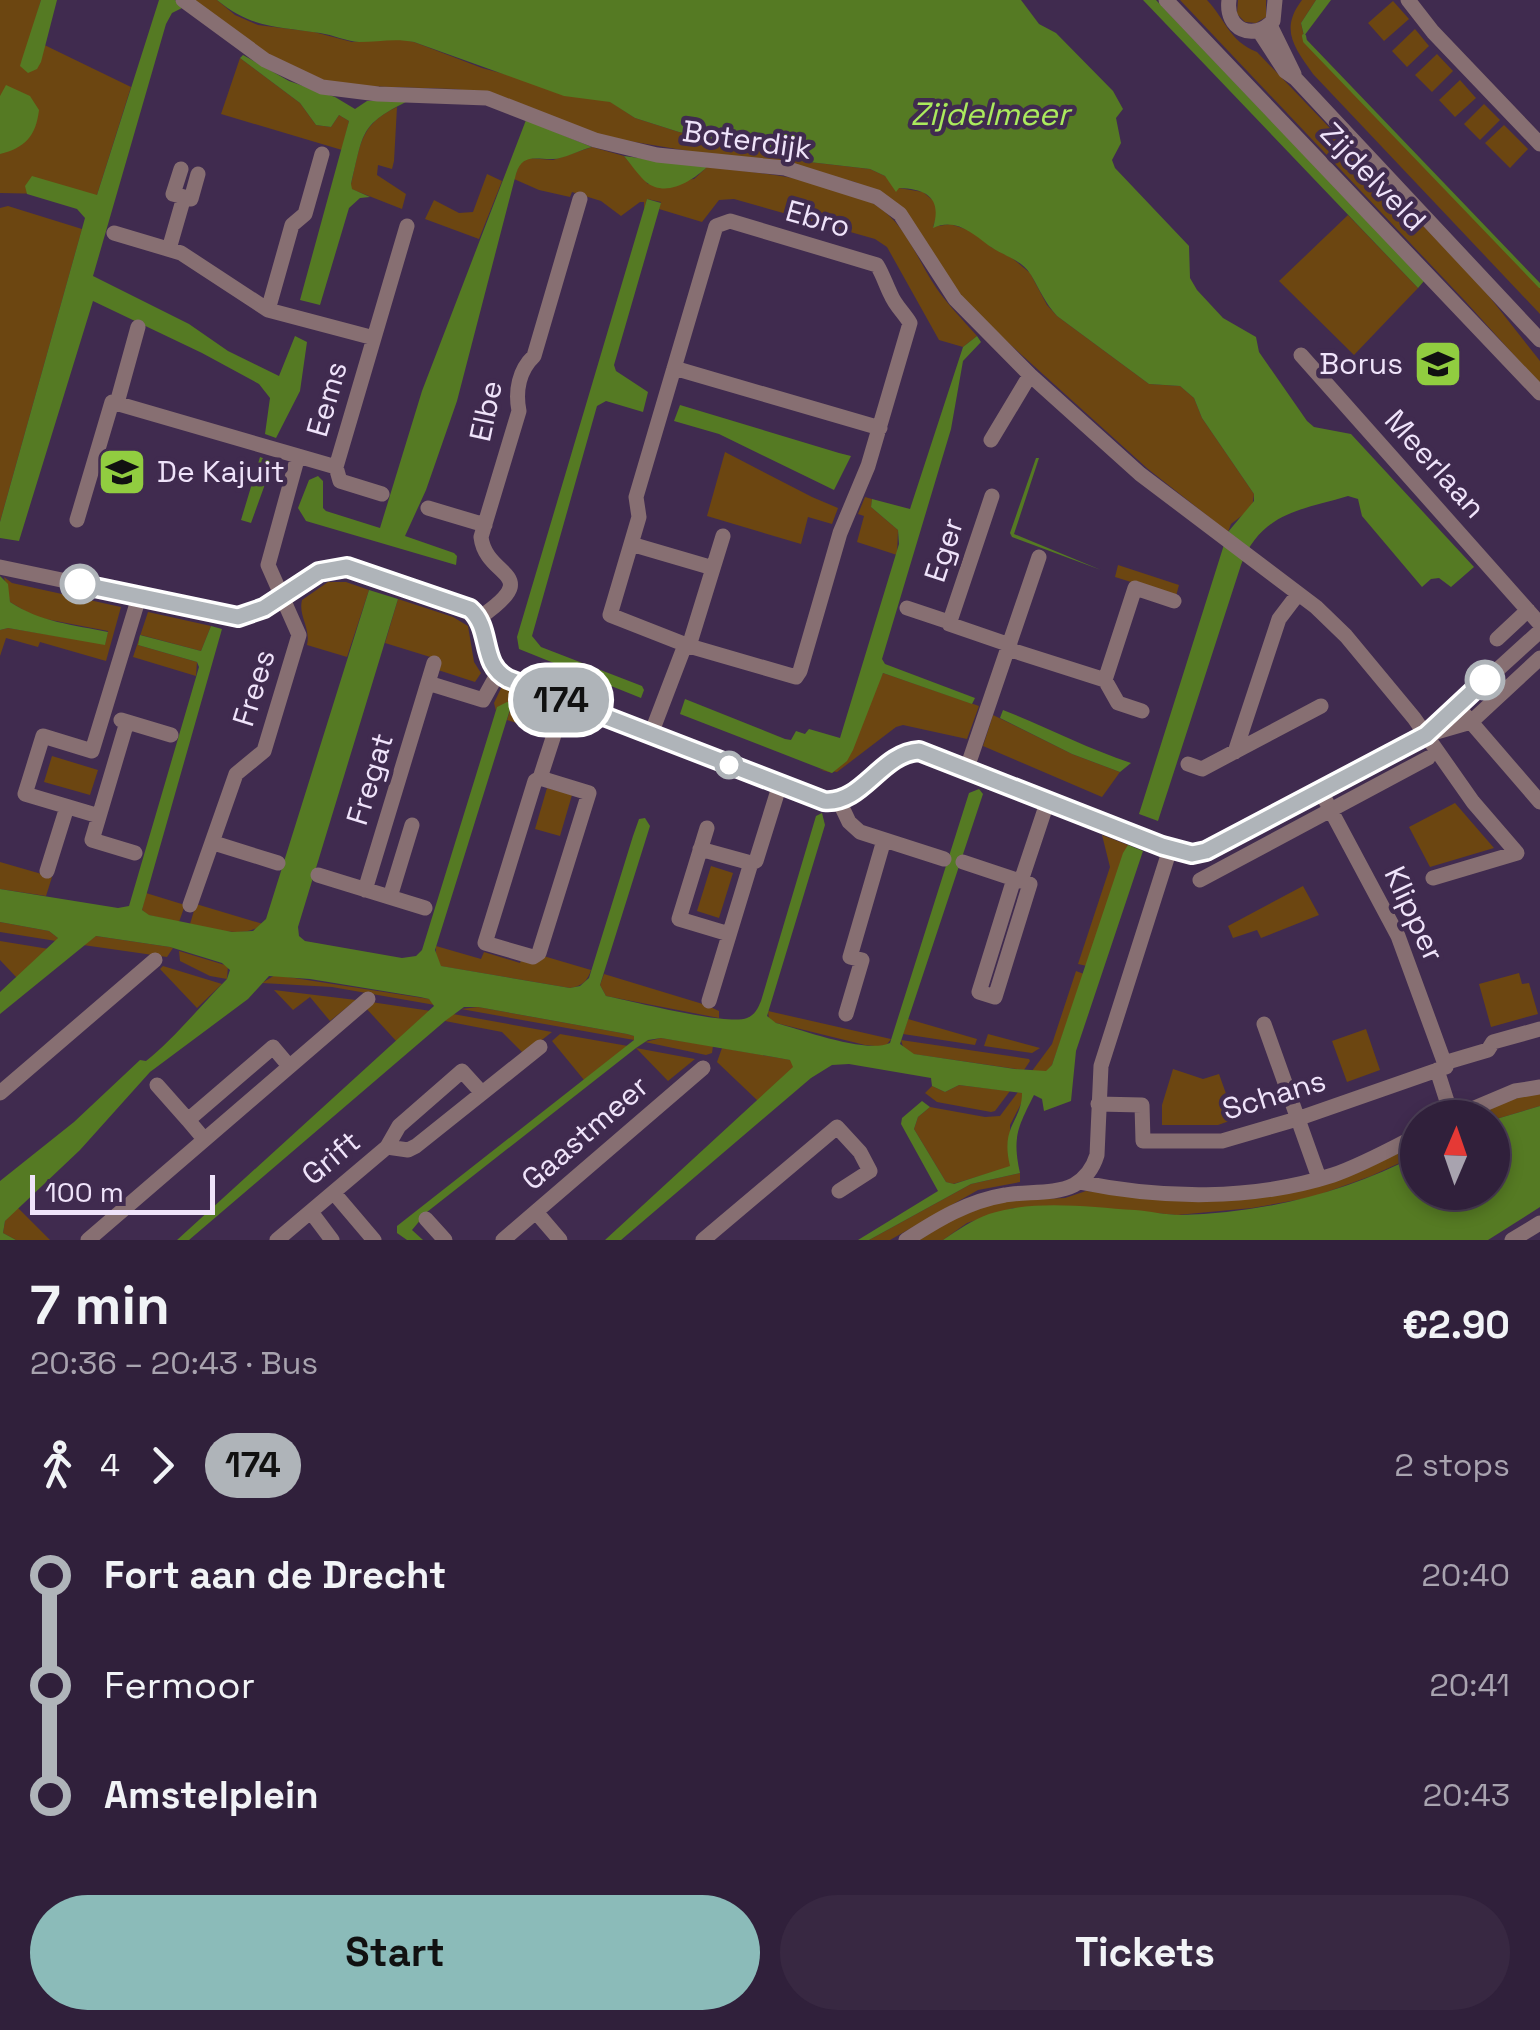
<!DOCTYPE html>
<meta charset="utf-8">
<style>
:root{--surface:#30203b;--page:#382842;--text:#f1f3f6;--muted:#a8a3af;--line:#4b3e55;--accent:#8bbbb9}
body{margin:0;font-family:"Space Grotesk",sans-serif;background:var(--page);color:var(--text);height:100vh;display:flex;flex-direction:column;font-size:38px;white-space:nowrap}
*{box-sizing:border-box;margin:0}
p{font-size:32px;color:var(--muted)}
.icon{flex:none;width:55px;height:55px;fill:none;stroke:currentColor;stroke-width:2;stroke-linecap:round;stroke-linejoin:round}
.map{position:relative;height:1240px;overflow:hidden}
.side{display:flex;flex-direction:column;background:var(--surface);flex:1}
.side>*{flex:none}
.badge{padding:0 20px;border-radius:32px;font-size:35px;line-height:65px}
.needle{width:65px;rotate:2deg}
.tools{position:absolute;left:1400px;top:1100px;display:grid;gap:20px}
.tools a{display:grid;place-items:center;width:110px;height:110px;border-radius:50%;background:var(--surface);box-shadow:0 5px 15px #0003,0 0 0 2px var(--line);font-size:50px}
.scale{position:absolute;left:30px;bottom:25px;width:185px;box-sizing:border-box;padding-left:10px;border:5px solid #efe3fa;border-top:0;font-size:28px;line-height:35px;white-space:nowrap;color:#efe3fa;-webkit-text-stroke:8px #402b4f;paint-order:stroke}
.map>.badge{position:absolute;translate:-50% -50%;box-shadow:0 0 0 5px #fff}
.legs{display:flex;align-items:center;gap:15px;height:110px;padding:0 30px;font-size:32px}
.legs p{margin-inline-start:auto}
.overview{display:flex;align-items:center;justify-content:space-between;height:170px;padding:0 30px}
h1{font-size:55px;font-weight:700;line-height:75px}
.primary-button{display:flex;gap:20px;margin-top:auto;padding:20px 30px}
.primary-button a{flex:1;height:115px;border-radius:60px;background:var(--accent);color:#111;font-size:40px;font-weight:700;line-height:115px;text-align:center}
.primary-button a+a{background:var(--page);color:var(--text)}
ul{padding:0 30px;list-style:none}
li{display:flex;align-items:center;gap:35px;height:110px;font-size:38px}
li i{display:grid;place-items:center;width:15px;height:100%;margin:0 12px;background:currentColor}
li i::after{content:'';width:25px;height:25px;margin:-12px;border:8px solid;border-radius:50%;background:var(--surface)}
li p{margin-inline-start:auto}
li:first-child i{background:linear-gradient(#0000 50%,currentColor 0)}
li:last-child i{background:linear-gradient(currentColor 50%,#0000 0)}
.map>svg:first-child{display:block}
</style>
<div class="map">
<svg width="1540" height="1240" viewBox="0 0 1540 1240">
<rect width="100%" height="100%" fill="#402b4f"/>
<path fill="#6c4611" d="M0 0H41L30 38 131 87 97 195 0 193Z
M189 0H217L235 15 258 25 314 32 352 42 397 38 414 42 482 68 611 102 635 118 679 132 766 150 792 160 870 169 885 176 899 188 923 192 935 202 938 212 933 227 950 224 975 232 991 247 1012 258 1030 273 1047 305 1057 316 1149 384 1180 386 1194 398 1202 418 1254 494 1252 508 1231 524 1228 532 1148 469 962 301 884 195 855 182 819 173 605 137 490 94 455 89 329 85 275 61Z
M1180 0H1207C1226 20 1228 40 1257 52L1481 286 1540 361V384L1466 302Z
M1238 0H1266V17L1256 23 1245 22 1237 14Z
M1302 0H1316L1301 23 1305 41 1540 286V314L1313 74C1295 48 1279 30 1302 0Z
M1393 1 1409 19 1384 41 1368 23Z
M1415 29 1429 46 1407 67 1392 51Z
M1437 54 1453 71 1432 92 1415 75Z
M240 58 300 103 316 125 331 127 339 115 349 121 342 150 221 114Z
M1460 80 1476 98 1455 117 1439 100Z
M1484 104 1500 120 1480 140 1464 124Z
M397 107 394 161 392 169 378 165 377 175 406 194 402 209 351 189V184C360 147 359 124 397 107Z
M1504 125 1528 149 1510 168 1485 143Z
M592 147 624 156 648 184 694 179 707 167C755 172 849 181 885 212 909 232 919 263 937 289 948 305 963 320 977 336L963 347 939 340 887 247 875 239 734 199 719 200 702 222 659 209 661 202 647 199 644 210V202H640L621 216 601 201 572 192 570 197 539 190 514 179 519 164 528 158 553 160Z
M487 174 502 181 479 239 425 219 434 200 459 213 473 212Z
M8 206 82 229 0 522V208Z
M1348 215 1418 288 1354 355 1279 281Z
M725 452 812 497 838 508 832 524 808 517 801 544 707 516Z
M865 497 872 499 871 507 898 530 897 555 857 542 864 516 858 514Z
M1118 565 1179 585 1176 596 1115 577Z
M4 577 12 583 121 607 106 661 40 642 38 647 6 638 0 656V630L8 628 105 644 108 631 35 617 10 602Z
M328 582H346L369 590 347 657 307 645C311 628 298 616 302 600Z
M398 599 453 617 468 626 474 662 481 673 475 682 438 670 440 660 385 643Z
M148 612 211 626 201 651 141 635 138 645 197 662 196 676 133 657Z
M883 673 979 706 967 739 903 725 896 727 837 772 818 769 832 773Z
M503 684 554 706 549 733 507 720 512 704 497 707 496 711 494 703Z
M993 715 1072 754 1120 772 1102 797 983 746Z
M52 756 98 770 90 795 44 782Z
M547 788 572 795 560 836 535 829Z
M1455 803 1494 848 1430 867 1409 827Z
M1102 835 1128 845 1087 966 1078 964 1110 867Z
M0 862 52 877 46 896 0 889Z
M711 866 733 873 719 918 697 911Z
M1303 886 1319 915 1261 938 1257 930 1233 938 1228 926Z
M146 893 185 905 179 922 148 915 142 910Z
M196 904 263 924C243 940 213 928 190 924Z
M0 922 49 931 58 938 56 941 0 932Z
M96 936 170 947 173 948 167 957 83 945Z
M0 941 49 949 17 978 0 960Z
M436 946 481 959 484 952 520 963 523 956 540 955 591 970C587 982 582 986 570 988L440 966 436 960Z
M179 951 228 966 227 979 210 976 180 961Z
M163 966 222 984 197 1008 160 969Z
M1076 971 1084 974 1052 1065 1047 1071H1032L1052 1044Z
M1519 973 1522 984 1529 983 1538 1014 1491 1027 1479 984Z
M604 974 706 1005 719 1011V1018L606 996 600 985Z
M275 975 429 999 435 1005 332 987 262 983Z
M274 990 356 1000 330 1021 310 997 293 1010Z
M371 1002 431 1011 397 1042 365 1007Z
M478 1007 627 1034 634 1036V1040L461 1009Z
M768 1011 891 1039 885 1047 865 1045 776 1023 769 1020Z
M453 1014 552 1032 524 1054 502 1032 445 1021Z
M908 1019 977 1039 975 1045 903 1034Z
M1366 1029 1380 1070 1347 1082 1332 1041Z
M560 1034 628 1046 584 1080 552 1041Z
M988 1034 1040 1048 1032 1053 984 1046Z
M661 1038 713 1046 712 1053 706 1055 645 1042Z
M901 1040 1029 1059 1030 1061 1024 1070 913 1054 904 1050Z
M636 1048 695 1059 668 1081Z
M722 1048 791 1060 794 1067 758 1101 717 1062Z
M1173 1069 1203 1079 1219 1074 1235 1119 1218 1125H1162V1105Z
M959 1085 1010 1091 995 1111 991 1112 937 1102 925 1093 932 1086 945 1092Z
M1018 1092 1022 1093 1023 1100 1010 1125V1167L953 1184 946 1182 914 1129 918 1117 930 1107 985 1117 1000 1116Z
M1540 1092V1106L1493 1120 1465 1118 1493 1105Z
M1417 1143V1155L1371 1176 1313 1197 1252 1208 1177 1215 1098 1208H1013L967 1223 943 1240H919L945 1223 997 1201 1065 1198 1086 1191 1161 1199 1277 1192Z
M1020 1173V1182L978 1190 890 1240H869L971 1184Z
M17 1207 50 1240H16L3 1233 5 1221Z"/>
<path fill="#557a23" d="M41 0H57L41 62 37 69 28 73 20 66 22 59Z
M159 0H175L182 8 172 13 166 24 93 276 189 324 228 351 279 376 295 336 307 342 300 391 276 438 265 434 270 398 259 384 202 353 93 301 19 541 0 538V522L85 218 77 209 27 194 25 186 32 176 97 195Z
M217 0H1021L1039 24 1056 33 1113 91 1123 109 1116 118 1121 143 1112 160 1115 168 1189 246 1190 278 1197 290 1223 318 1256 337 1259 352 1307 421 1314 427 1351 434 1474 567 1451 587 1439 578 1431 579 1422 587 1362 516 1358 499 1348 496C1302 510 1261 512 1241 565L1158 821 1139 814 1228 532 1254 501V494L1202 418 1194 398 1180 386 1149 384 1057 316C1045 303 1040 290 1031 275 1022 260 1004 256 991 247 973 234 956 217 933 228 942 199 928 189 899 188L896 192 885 176 870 169 792 160 766 150 679 132 635 118 610 102 564 96 414 42C395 38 378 42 359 42 346 41 333 35 320 33 278 26 252 29 217 0Z
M1143 0H1156L1424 281 1418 288Z
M1316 0H1331L1304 36 1301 23Z
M243 55 289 81 335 97 355 109 367 101 410 100C359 125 364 131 351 184L352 189 370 197 360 198 349 208 320 305 300 300 349 121 339 115 331 127 316 125 300 103 240 58Z
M6 85 30 96 39 110C36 136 25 148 0 154V96Z
M526 120 592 147C580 150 562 160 551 159 534 159 522 154 516 174L457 401 426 490 405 536 454 553 457 556 456 565 306 521 298 508 309 480 318 476 323 481V508L326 511 380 528 422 391Z
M624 156 707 167C692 181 666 198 646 182 638 175 631 164 624 156Z
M647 199 661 203 614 365 616 371 648 392 643 412 606 401 597 406 532 636 541 647 642 686 644 690 641 698 519 649 517 637Z
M977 336 981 342 963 361 951 429 882 659 885 664 975 698 972 704 883 673 853 750 847 761 832 773 680 714 685 699 785 739 791 740 796 731 805 734 809 729 840 738 899 544 898 530 871 507 872 499 910 509 963 347Z
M680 405 839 453 851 456 834 490 719 434 674 421Z
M260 457 273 462 251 523 241 520Z
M1036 458H1039L1014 534 1101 570 1012 537 1010 533Z
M0 576 8 584 10 602C40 622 74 625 108 632L105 645 8 628 0 630Z
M369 590 398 599 298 927 299 936 305 941 402 958 416 956 422 950 497 707 507 702 512 703 435 950 441 966 570 988 580 986 589 978 633 836 639 819 645 818 650 826 600 985 606 996C632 1001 727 1026 747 1018 755 1015 758 1008 761 1001L816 816 822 813 825 825 767 1016 776 1023C803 1030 866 1054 890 1043L969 793 979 789 983 794 981 800 900 1044 914 1054 1015 1069 1046 1071 1052 1065 1123 853 1128 845 1143 851 1076 1051 1071 1101 1044 1111 1042 1099 1034 1095C1018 1127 1012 1137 1020 1173L971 1184 869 1240H858L938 1191 901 1124 902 1118 922 1101 930 1107 918 1117 914 1129 946 1182 954 1184 1010 1166C1000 1125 1022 1122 1022 1093L959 1085 945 1092 932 1086 931 1078 849 1064 832 1065 811 1078 621 1240H605L793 1067 790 1060 779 1058 661 1038 648 1040 636 1048 427 1212 412 1230 423 1240H407L397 1233V1226L634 1040V1036L627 1034 478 1007H464L445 1021 189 1240H177L434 1006 429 999 420 997 310 979 269 976 248 999 150 1072 80 1150 5 1221 3 1233 16 1240H0V1181L74 1122 140 1060 146 1061C172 1041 202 1004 227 979L230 970 222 963 170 947 96 936 0 1014V992L58 938 49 931 0 922V889L118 908 129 906 199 667 197 662 138 645 140 635 201 651 211 626 222 629 142 910 149 915 232 932 253 931 266 919Z
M1003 710C1046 727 1086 748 1131 763L1120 772 1072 754 1000 718Z
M1540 1106V1207L1488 1240H943C958 1230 972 1220 989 1214 1034 1199 1089 1207 1135 1210 1150 1211 1165 1215 1181 1215 1262 1213 1346 1193 1417 1155L1418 1192H1492L1493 1120Z"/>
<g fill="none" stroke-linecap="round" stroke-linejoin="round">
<path stroke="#557a23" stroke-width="4" d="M1304 36 1305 41 1540 286"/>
<path stroke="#876f72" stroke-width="15" d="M183 0 265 60 322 87 378 94 487 98 595 140 657 155 785 168 877 197 900 214 955 299 1030 375 1140 474 1316 607 1346 636 1414 718 1473 802 1517 853 1433 878
M1166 0 1540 393
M1229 0C1225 29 1253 42 1273 21L1275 0
M1408 0 1433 32 1540 144
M1270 25 1294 74
M1259 31 1285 71 1295 78 1540 340
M181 169 173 194 184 197
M730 221 877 265C883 275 886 285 891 295 895 305 904 313 910 323L868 466 840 533 800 671 796 677 689 646 610 615 639 517 636 497 716 226Z
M114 233 181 253 268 310 374 338
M169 249 184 197 191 199 198 174
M268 310 292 225 305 214 322 154
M1301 355 1540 624
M674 368 880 428
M117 403 138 327
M991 440 1030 375
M336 467 340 481 382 494
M992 496 949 624 1010 645
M428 508 485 525
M77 520 112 402 298 456
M631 544 713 568
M0 567 238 617 253 614 319 572 337 567 469 609C493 629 479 664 508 679L823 801C863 804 881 753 919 751L1162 846 1192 854 1205 851 1426 735 1471 722 1540 658
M907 608 949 622
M479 618C546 572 486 579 481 537L519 411C515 391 519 370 534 356L580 199
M1497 639 1528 610
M689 646 723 536
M1008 649 1105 680 1118 703 1142 711
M1105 680 1135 588 1174 601
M428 683 483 700 498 673
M1464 714 1540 802
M121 720 171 735
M127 722 92 840 135 853
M1429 732 1540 631
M651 734 685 645
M1235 752 1279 619 1298 594
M1188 764 1202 769 1321 706
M967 768 1039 557
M540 778 589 793 539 953 533 957 485 943 535 781 540 778 565 701
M839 801 849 822 860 832 944 859
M99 816 25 794 43 736 92 751 139 597
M707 828 679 919 729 934
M214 843 278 863
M700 849 751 863
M963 862 1014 879
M47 871 67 807
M318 875 425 908
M1200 880 1428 758
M1021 881 1014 879 979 992 995 997 1030 884 1021 881 1048 800
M365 890 434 663
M390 897 412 825
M190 905 236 774 264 751 299 635 268 565 298 456 336 467 407 226
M709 1001 751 863 756 861 780 784
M846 1014 862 960 850 957 884 840
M1264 1024 1319 1178
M1444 1063 1488 1050 1493 1042 1540 1029
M1437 1070 1452 1117
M157 1085 188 1120
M0 1093 155 960
M1098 1104 1142 1105 1143 1141H1222L1297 1119 1446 1067 1398 936 1320 790
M1451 1118 1515 1091 1540 1087
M204 1139 188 1120 273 1047 289 1066
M387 1147 408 1150 416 1146 540 1047
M1079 1182C1161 1199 1252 1201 1333 1175 1362 1165 1391 1149 1418 1135
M334 1193 374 1240
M311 1212 332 1240
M536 1212 560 1240
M426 1219 445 1240
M88 1240 368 999
M277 1240 387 1147 399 1126 462 1071 482 1093
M503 1240 703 1068
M703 1240 837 1127 860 1152 870 1171 839 1191
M906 1240C937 1220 968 1201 1005 1195 1026 1191 1054 1195 1074 1185 1086 1178 1093 1168 1097 1155L1101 1066 1170 849
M1512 1240 1540 1223"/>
</g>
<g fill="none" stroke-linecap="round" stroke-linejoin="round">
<g stroke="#fff" stroke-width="22">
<path id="line-1" d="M80 584 238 617 264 608 319 572 347 567 470 609C493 629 479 664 508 679L824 801C862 805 881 753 919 751L1162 846 1192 854 1206 851 1426 735 1485 680"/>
</g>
<use href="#line-1" stroke="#afb4b9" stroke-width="15"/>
</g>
<defs>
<g id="school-square" transform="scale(2.5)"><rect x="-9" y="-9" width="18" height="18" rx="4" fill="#91cd40" stroke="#402b4f"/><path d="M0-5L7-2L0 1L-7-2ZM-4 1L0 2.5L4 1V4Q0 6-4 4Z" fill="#111"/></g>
</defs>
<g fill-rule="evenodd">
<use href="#school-square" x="1438" y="364"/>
<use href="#school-square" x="122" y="472"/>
</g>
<g fill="#fff" stroke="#afb4b9" stroke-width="5">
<circle cx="80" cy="584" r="18"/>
<circle cx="1485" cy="680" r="18"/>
<circle cx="729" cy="765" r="12"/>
</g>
<g text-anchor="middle" stroke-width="9" stroke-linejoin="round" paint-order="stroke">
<g font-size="30" fill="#efe3fa" stroke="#402b4f">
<text transform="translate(747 140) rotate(8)" y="10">Boterdijk</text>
<text transform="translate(1373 177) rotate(46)" y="10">Zijdelveld</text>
<text transform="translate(818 219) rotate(16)" y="10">Ebro</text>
<text transform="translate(327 399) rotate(-74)" y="10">Eems</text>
<text transform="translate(486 411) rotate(-78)" y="10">Elbe</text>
<text transform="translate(1435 464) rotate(48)" y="10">Meerlaan</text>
<text transform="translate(944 550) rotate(-72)" y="10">Eger</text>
<text transform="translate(254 688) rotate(-73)" y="10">Frees</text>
<text transform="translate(370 779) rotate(-73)" y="10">Fregat</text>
<text transform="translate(1414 914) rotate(65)" y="10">Klipper</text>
<text transform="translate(1274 1095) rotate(-17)" y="10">Schans</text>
<text transform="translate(585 1133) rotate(-41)" y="10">Gaastmeer</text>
<text transform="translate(331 1158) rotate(-40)" y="10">Grift</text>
</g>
<g font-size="30" fill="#efe3fa" stroke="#402b4f" text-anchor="end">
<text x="1403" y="374">Borus</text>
<text x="157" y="482" text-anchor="start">De Kajuit</text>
</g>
<g font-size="32" font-style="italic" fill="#abea5d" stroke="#402b4f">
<text x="990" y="125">Zijdelmeer</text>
</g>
</g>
</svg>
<div class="tools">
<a><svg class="needle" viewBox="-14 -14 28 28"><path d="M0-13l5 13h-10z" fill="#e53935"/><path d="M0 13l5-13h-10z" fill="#a8a3af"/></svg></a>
</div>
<div class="scale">100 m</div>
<b class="badge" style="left:561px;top:700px;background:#afb4b9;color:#111">174</b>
</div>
<section class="side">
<div class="overview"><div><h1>7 min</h1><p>20:36 – 20:43 · Bus</p></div><b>€2.90</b></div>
<div class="legs"><svg class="icon" aria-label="walk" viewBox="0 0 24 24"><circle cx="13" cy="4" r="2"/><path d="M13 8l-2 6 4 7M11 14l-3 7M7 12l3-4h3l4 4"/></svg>4<svg class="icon" aria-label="forward" viewBox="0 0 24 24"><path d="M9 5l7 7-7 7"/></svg><b class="badge" style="background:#afb4b9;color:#111">174</b><p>2 stops</p></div>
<ul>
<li><i style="color:#afb4b9"></i><b>Fort aan de Drecht</b><p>20:40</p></li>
<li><i style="color:#afb4b9"></i><span>Fermoor</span><p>20:41</p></li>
<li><i style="color:#afb4b9"></i><b>Amstelplein</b><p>20:43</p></li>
</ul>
<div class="primary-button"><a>Start</a><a>Tickets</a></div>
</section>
